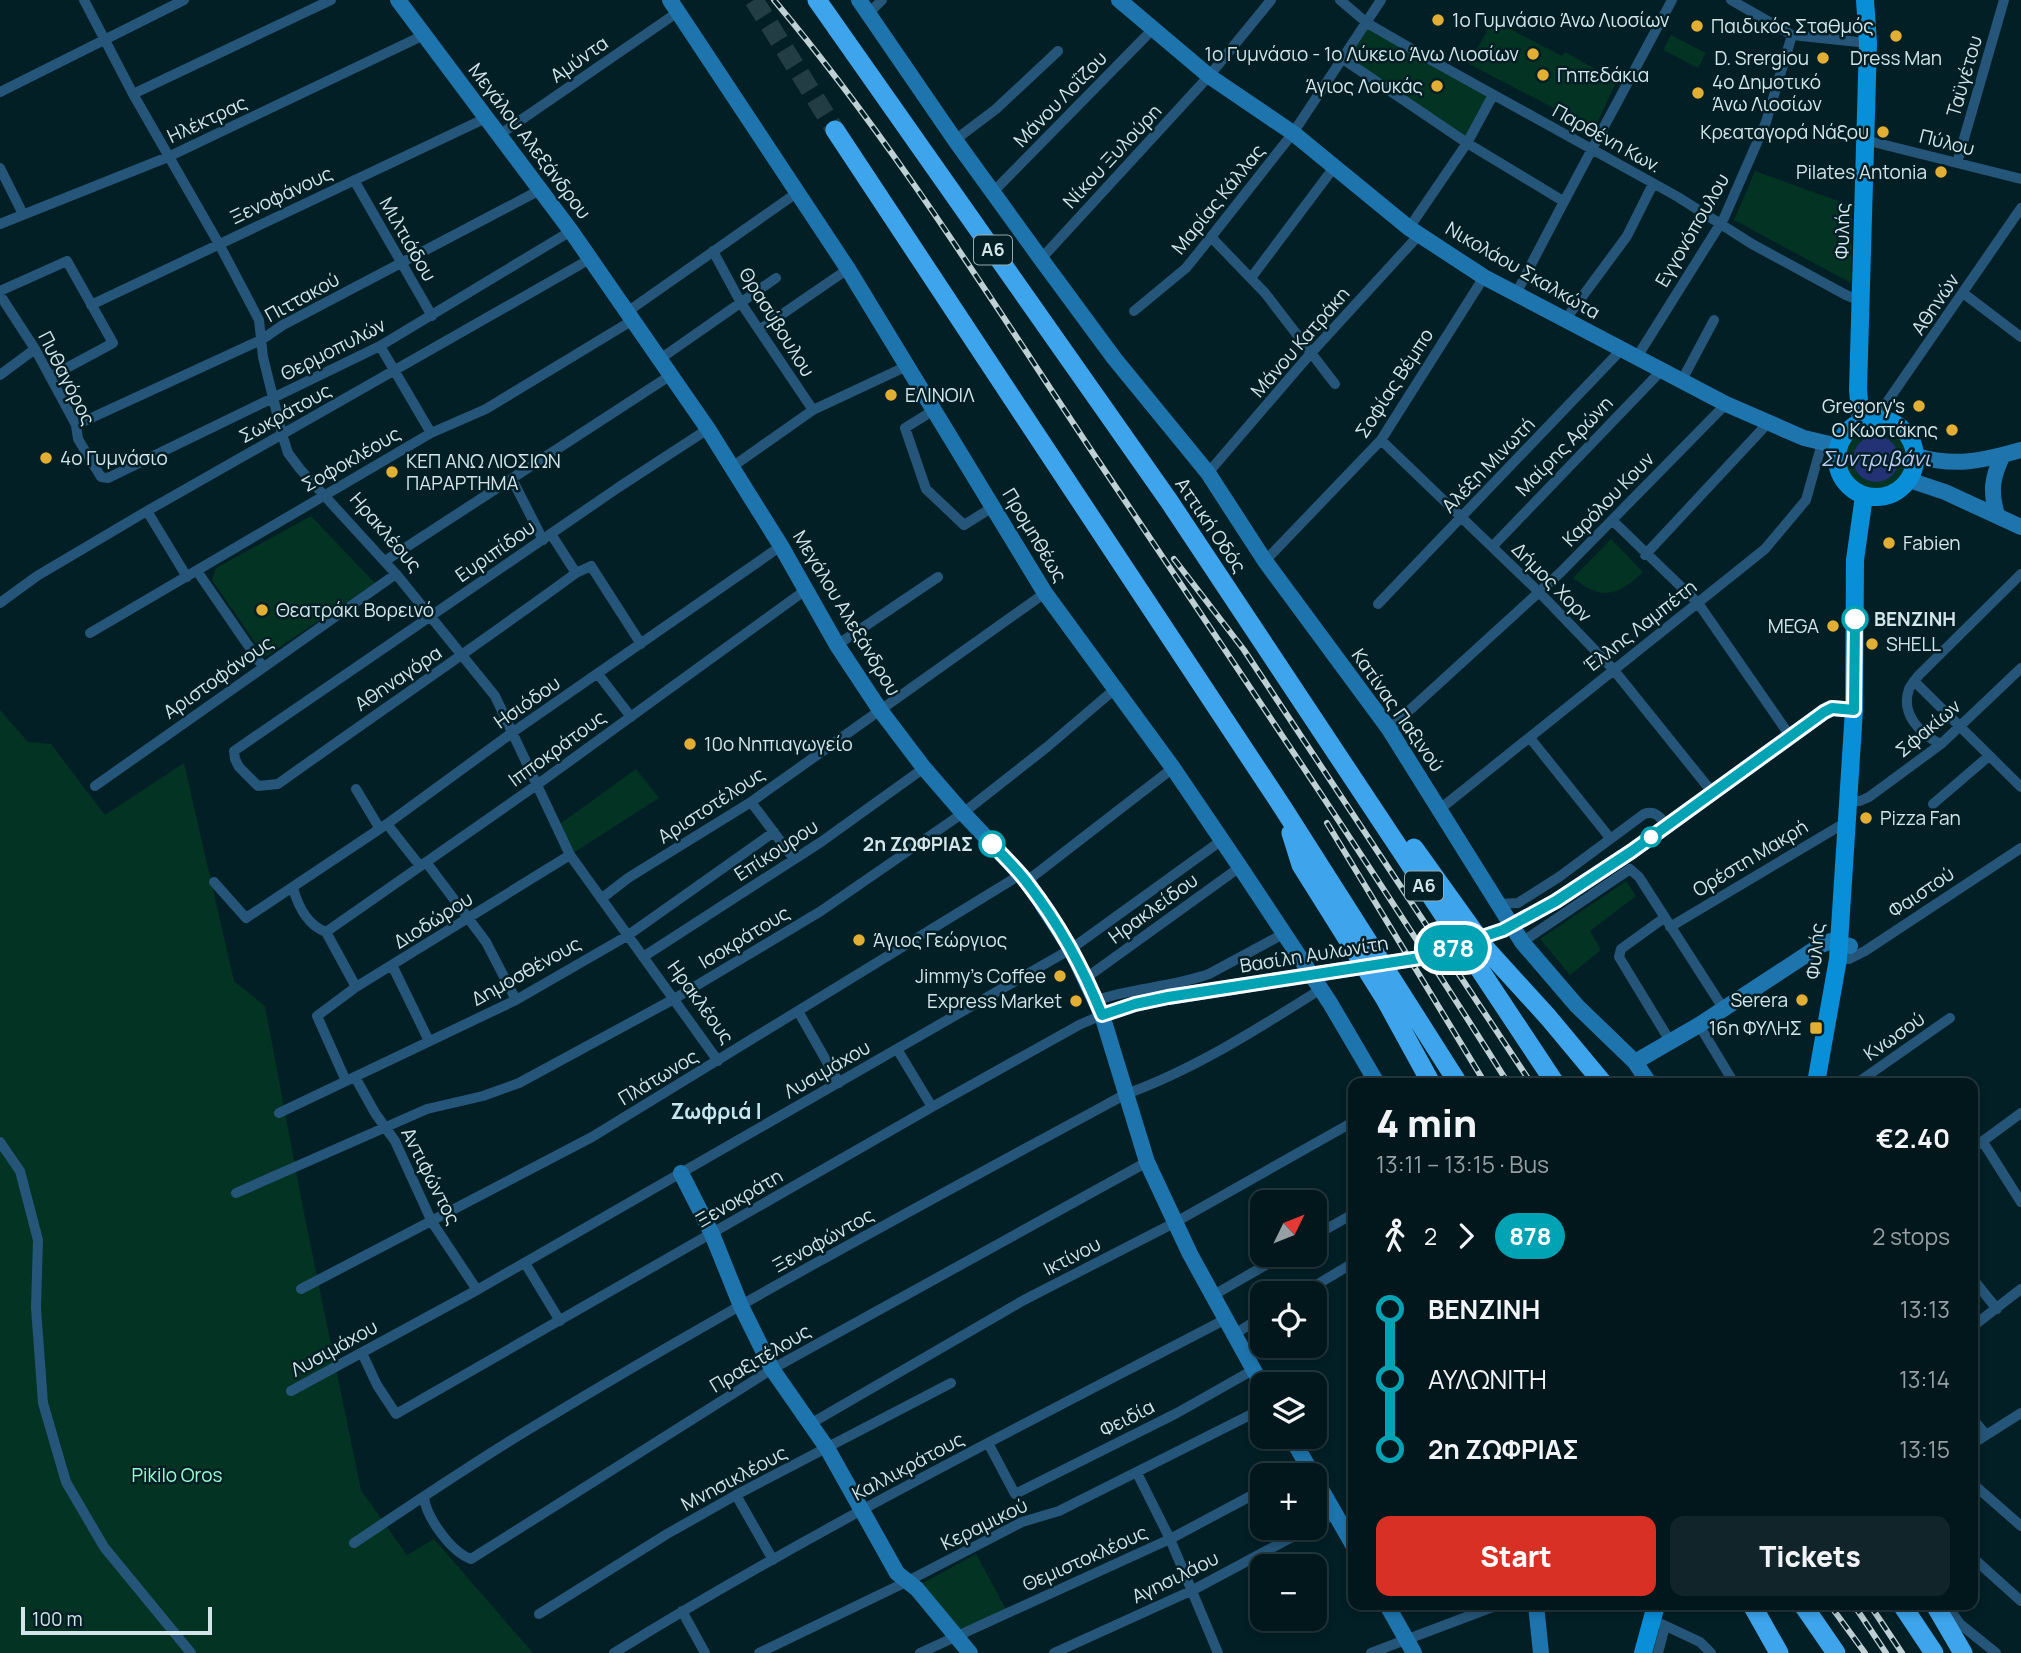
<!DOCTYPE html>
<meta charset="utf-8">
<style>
:root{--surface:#02171c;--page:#102429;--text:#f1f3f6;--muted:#969fa3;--line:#23363b;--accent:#d93025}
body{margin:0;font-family:Manrope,sans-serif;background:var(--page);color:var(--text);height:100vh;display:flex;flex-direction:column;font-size:26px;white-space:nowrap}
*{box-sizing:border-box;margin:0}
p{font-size:23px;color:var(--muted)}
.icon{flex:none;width:38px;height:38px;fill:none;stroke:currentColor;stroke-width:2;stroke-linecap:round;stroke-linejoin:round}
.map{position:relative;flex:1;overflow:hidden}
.panel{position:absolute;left:1348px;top:1078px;width:630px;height:532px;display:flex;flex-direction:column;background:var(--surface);border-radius:14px;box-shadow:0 4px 10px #0003,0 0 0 2px var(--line)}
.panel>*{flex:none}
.badge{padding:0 14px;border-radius:23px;font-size:24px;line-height:46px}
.needle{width:46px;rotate:47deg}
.fabs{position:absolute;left:1250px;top:1190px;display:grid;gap:14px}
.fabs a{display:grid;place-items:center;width:77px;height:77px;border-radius:14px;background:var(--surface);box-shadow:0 4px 10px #0003,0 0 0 2px var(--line);font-size:35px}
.scale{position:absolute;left:21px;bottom:18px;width:191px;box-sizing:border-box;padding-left:7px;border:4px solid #d4e5e9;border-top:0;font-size:19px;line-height:24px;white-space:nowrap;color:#d4e5e9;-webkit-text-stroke:5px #021f26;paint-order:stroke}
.map>.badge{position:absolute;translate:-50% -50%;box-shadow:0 0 0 4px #fff}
.legs{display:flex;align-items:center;gap:10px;height:77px;padding:0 28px;font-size:23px}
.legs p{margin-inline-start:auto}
.summary{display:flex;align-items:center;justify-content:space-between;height:119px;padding:0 28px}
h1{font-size:38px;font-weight:800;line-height:52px}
.action{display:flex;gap:14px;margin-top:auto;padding:14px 28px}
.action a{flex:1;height:80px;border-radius:14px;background:var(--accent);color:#fff;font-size:28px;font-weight:800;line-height:80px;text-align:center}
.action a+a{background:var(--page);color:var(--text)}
ul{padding:0 28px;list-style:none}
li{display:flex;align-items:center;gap:24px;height:70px;font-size:26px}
li i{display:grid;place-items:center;width:10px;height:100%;margin:0 9px;background:currentColor}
li i::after{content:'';width:18px;height:18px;margin:-9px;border:5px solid;border-radius:50%;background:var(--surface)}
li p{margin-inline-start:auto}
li:first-child i{background:linear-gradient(#0000 50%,currentColor 0)}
li:last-child i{background:linear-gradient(currentColor 50%,#0000 0)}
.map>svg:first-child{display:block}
</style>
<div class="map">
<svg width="2021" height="1653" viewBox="0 0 2021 1653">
<rect width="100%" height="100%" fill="#021f26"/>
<path fill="#033322" d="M1493 20 1562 56 1565 52 1617 81 1594 129 1469 64Z
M1367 23 1493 95 1467 143 1343 59Z
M1671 35 1706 53 1698 68 1663 50Z
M1755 171 1852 206 1851 283 1734 220Z
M1842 459a34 34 0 1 1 68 0a34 34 0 1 1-68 0Z
M311 516 375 583 265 657 212 580 216 568Z
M1611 539 1643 572C1618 596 1602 601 1573 578Z
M0 710 28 742 51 744 105 815 184 763 234 981 265 1006 303 1208 361 1490 407 1555 434 1539 533 1653H0Z
M636 769 659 798 570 855 557 826Z
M1626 881 1636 896 1590 931 1601 950 1570 975 1540 939Z
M976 1554 1006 1609 959 1630 923 1583Z"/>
<path fill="#223274" d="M1853 459a23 23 0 1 1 46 0a23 23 0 1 1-46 0Z"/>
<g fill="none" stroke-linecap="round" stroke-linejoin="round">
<path stroke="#223d43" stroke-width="19" stroke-dasharray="19 10" stroke-linecap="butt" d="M754 0 835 130"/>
<path stroke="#255578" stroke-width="10" d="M84 0 133 94 219 244 259 320 263 357 282 434 288 453 300 469 396 574 495 696 570 855 718 1061
M1340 0 1367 23 1431 60 1678 197 1752 244 1846 295 1861 301
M1731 0 1792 35 1868 43
M869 13 882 0
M1343 59 1467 143 1563 201
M0 92 184 0
M133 94 331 0
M499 135 678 12
M955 140 996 109 1058 51
M1865 140 2021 179
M1957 163 2004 0
M0 168 23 214
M354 180 432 316
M993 192 1152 30
M0 224 168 157 424 35
M1409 228 1467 143 1493 95
M1211 237 1265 293 1335 384
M713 251 741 303 813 410
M1041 259 1209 76 1271 0
M1251 278 1335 166
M0 291 67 261 113 343 50 377
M1963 293 2021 337
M1516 294C1566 195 1620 98 1672 0
M0 295 35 349 76 425 78 439 101 477 108 478 380 346 571 231
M91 305 486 118
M1134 311 1186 268 1211 237 1293 133 1381 0
M627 312 798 192
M1565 320 1627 236 1653 184
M759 330 848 269
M380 346 431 433
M1637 357 1724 218 1766 122 1792 35
M660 359 776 278
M0 375 35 349
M1682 380 1714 320
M934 410 905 428 926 489 964 525 993 507
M1876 418 2021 208
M76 425 261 340 283 325 540 190
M1381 440 1539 592 1613 669 1712 792
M732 467 813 410 907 366
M1208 473 1311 353 1419 235
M512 479 543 540
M147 511 187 577
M1612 520 1698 603 1790 736
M551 534 576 573
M1492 547 1662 370
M1645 555 1769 422
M385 561 671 375
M1265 561 1381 440 1484 277
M197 571 263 667
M0 603 37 576 147 511 590 259
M1378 604 1622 349
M90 633 431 433 486 409 633 320
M641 644 591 566 576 573C478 645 377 713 278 784L258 786 239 767 235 759 234 751 619 487 708 429
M837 645 938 577
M598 674 631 717
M1914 681 2021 787
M1389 729 1561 572 1726 404
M1530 738 1610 838
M1941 744C1921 735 1900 714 1909 689 1911 684 1916 679 1919 675L2021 574
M95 786 396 574
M356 789 380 829
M1849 801H1860L1869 797 1941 744 2021 668
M751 802 794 859
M1933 804 1989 756
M1440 809 1765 549 1806 500 1822 443
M387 824 420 866
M426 862 486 942 516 1000
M1027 881 1173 768
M214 882 246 918 387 824 513 732 781 546
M293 888C298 906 307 925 326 932
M601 899 628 878 751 802 1045 593
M1497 904 1518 903 1559 877 1644 814C1655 810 1660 817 1667 825
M1664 918 1621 949 1619 957 1670 1041
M1670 927 1848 821
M326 932 538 784 807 589
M326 932 356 987
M1522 942 1630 869 1639 877 1723 1008
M643 957 821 842 924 768
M1838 959H1849L1865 951 2021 848
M393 967 429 1041
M1086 978 1240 867
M1096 1000C1133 988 1172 987 1209 974L1285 933
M798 1011 839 1083
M1699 1025 1734 1083
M897 1049 932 1107
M355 1077 375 1113 395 1141 432 1222 477 1290
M346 1081 317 1016 356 987 570 855
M1857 1083 1950 1018
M279 1113 516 1000 627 936 774 832
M0 1142 20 1171 38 1240 36 1308 43 1403 66 1482 104 1547 191 1653
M1983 1142 2021 1202
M1972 1149 2021 1113
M236 1193 427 1109 483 1096 519 1083 674 999 821 911 963 813 1047 747 1115 689
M1314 1236 1353 1214
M525 1263 560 1321
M1972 1278 1997 1309
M301 1289 592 1137 1020 875
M1303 1293 1353 1263
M1212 1296 1283 1255
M1972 1327 2021 1289
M1233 1335 1262 1317
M362 1353 377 1385 396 1414 932 1107 1079 1025 1102 1015
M291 1391 477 1290 1071 949 1222 840
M1972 1418 1986 1435
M810 1424 1024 1300 1174 1223 1353 1122
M988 1443 1015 1494 1177 1413 1253 1370
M1972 1444 2021 1413
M1137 1473 1170 1539 1218 1653
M1288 1475 1307 1464
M1972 1483 2021 1526
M736 1495 773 1560
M424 1497C426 1517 451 1552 471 1559L772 1369 1147 1162
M1314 1525 1335 1514
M354 1543C414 1503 474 1462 536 1425 729 1308 928 1201 1126 1094 1195 1069 1259 1028 1321 989
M1972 1557 2021 1601
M1947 1605 1960 1624 1996 1653
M682 1611 705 1653
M539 1614 667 1534 736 1495 951 1383
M1653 1620 1700 1642 1711 1653
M614 1653C811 1531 1019 1427 1224 1320
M759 1653 906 1582 1022 1522 1059 1511 1262 1409
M920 1653 1170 1539 1262 1490
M1054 1653 1193 1590 1309 1528
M1371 1653 1498 1605
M1658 1653 1665 1626"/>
<path stroke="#1e75ae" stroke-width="16" d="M398 0 571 231 708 429 781 546 837 645 880 710 924 768 963 813 1027 881 1071 949 1102 1015 1147 1162 1190 1254 1262 1385
M670 0 848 269 1045 593 1173 768 1240 867 1330 1003 1377 1083
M859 0 955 140 1041 259 1114 358 1208 473 1265 561 1389 729 1522 942 1577 1006 1635 1062 1649 1083
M1119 0 1209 76 1293 133 1409 228 1484 277 1726 404 1804 438 1838 446
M1916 456C1956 467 1982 461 2021 450
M1909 480 1945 492 2021 527
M1997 515C1990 491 1992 477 2003 455
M1102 1015 1135 1004 1168 997 1420 958 1503 930 1556 901 1632 851 1824 712 1832 708 1854 710
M1635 1062 1699 1025 1821 945 1831 941 1850 946
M681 1173 712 1234 741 1306 772 1369 827 1448 897 1573 917 1589 970 1653
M1291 1437 1313 1475
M1314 1477 1353 1545
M1387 1605 1414 1653
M1536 1605 1541 1653"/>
<path stroke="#098ed8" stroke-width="18" d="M1837 458a39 39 0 1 1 78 0a39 39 0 1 1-78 0Z
M1861 421 1858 390 1868 43 1865 0
M1816 1083 1838 959 1854 710 1855 560 1864 496
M1643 1653 1656 1605"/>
<path stroke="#3ea4eb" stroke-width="19" d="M817 0 1169 501 1555 1083
M835 130 1283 808 1458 1083
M1291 833 1301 865 1385 999 1431 1083
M1414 848 1487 950 1548 1017 1603 1083
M1752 1605 1779 1653
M1803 1605 1836 1653
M1902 1605 1934 1653
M1935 1605 1963 1653"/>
<g stroke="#bed0d4" stroke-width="6">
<path id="rail" d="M774 0C895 144 995 306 1099 462 1237 668 1376 873 1508 1083
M1174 559 1244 650 1531 1083
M1327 823 1485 1083
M1830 1605 1865 1653
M1854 1605 1886 1653
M1870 1605 1902 1653"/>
</g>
<use href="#rail" stroke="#021f26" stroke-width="3.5" stroke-dasharray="10" stroke-linecap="butt"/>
</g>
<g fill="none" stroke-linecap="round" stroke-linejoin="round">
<g stroke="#fff" stroke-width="16">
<path id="line-1" d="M992 844C1004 857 1018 870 1028 884 1059 924 1083 968 1102 1015L1135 1004 1168 997 1420 958 1503 930 1556 901 1632 851 1824 712 1832 708 1854 710 1855 619"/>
</g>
<use href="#line-1" stroke="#00a3b4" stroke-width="10"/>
</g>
<g fill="#e3ae34" stroke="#021f26" stroke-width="2.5">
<circle cx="1438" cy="20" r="7"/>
<circle cx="1697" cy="26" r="7"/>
<circle cx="1896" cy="36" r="7"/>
<circle cx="1533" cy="54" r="7"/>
<circle cx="1823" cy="58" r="7"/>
<circle cx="1543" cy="75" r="7"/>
<circle cx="1437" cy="86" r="7"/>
<circle cx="1698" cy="93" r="7"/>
<circle cx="1883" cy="132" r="7"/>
<circle cx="1941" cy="172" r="7"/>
<circle cx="891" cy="395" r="7"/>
<circle cx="1919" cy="406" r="7"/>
<circle cx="1952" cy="430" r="7"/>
<circle cx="46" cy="458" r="7"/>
<circle cx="392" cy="472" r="7"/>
<circle cx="1889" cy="543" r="7"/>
<circle cx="262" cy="610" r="7"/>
<circle cx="1833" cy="626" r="7"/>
<circle cx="1872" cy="644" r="7"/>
<circle cx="690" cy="744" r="7"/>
<circle cx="1866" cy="818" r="7"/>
<circle cx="859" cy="940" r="7"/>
<circle cx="1060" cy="976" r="7"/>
<circle cx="1802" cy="1000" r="7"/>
<circle cx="1076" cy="1001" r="7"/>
<rect x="1809" y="1021" width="14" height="14" rx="3.5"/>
</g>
<g fill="#fff" stroke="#00a3b4" stroke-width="3.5">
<circle cx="1855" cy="619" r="12"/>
<circle cx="1651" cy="837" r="9"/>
<circle cx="992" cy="844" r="12"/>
</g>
<g text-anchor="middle" stroke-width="5" stroke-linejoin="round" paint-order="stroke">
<g fill="#021f26" stroke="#95aaae" stroke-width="2">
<rect x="974" y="235.5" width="38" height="29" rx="5"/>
<rect x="1405" y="871.5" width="38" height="29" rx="5"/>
</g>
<g font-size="18" font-weight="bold" fill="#d4e5e9">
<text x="993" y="256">Α6</text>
<text x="1424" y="892">Α6</text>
</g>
<g font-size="19" fill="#d4e5e9" stroke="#021f26" text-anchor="start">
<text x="1452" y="27">1ο Γυμνάσιο Άνω Λιοσίων</text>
<text x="1711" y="33">Παιδικός Σταθμός</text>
<text x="1519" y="61" text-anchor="end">1ο Γυμνάσιο - 1ο Λύκειο Άνω Λιοσίων</text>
<text x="1809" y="65" text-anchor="end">D. Srergiou</text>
<text x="1896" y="65" text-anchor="middle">Dress Man</text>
<text x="1557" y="82">Γηπεδάκια</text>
<text x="1712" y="89">4ο Δημοτικό<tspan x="1712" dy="22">Άνω Λιοσίων</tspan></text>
<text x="1423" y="93" text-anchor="end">Άγιος Λουκάς</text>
<text x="1869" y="139" text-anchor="end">Κρεαταγορά Νάξου</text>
<text x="1927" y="179" text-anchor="end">Pilates Antonia</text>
<text x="905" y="402">ΕΛΙΝΟΙΛ</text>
<text x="1905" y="413" text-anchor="end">Gregory's</text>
<text x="1938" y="437" text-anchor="end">Ο Κωστάκης</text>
<text x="60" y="465">4ο Γυμνάσιο</text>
<text x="406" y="468">ΚΕΠ ΑΝΩ ΛΙΟΣΙΩΝ<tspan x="406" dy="22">ΠΑΡΑΡΤΗΜΑ</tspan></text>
<text x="1903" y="550">Fabien</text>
<text x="276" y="617">Θεατράκι Βορεινό</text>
<text x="1819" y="633" text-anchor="end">MEGA</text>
<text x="1886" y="651">SHELL</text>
<text x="704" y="751">10ο Νηπιαγωγείο</text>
<text x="1880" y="825">Pizza Fan</text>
<text x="873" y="947">Άγιος Γεώργιος</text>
<text x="1046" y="983" text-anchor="end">Jimmy's Coffee</text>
<text x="1788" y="1007" text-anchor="end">Serera</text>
<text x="1062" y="1008" text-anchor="end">Express Market</text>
<text x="1802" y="1035" text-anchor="end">16η ΦΥΛΗΣ</text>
</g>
<g font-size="19" fill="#d4e5e9" stroke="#021f26">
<text transform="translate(579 59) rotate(-35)" y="7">Αμύντα</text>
<text transform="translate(1964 76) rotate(-74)" y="7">Ταϋγέτου</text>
<text transform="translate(1060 99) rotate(-46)" y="7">Μάνου Λοΐζου</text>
<text transform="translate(207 119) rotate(-25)" y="7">Ηλέκτρας</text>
<text transform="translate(1607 138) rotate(29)" y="7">Παρθένη Κων.</text>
<text transform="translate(530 141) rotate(53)" y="7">Μεγάλου Αλεξάνδρου</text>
<text transform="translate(1947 142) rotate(14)" y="7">Πύλου</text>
<text transform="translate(1112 156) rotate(-47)" y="7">Νίκου Ξυλούρη</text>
<text transform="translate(281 195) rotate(-25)" y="7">Ξενοφάνους</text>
<text transform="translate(1218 199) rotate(-51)" y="7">Μαρίας Κάλλας</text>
<text transform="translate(1692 230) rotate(-60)" y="7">Εγγονόπουλου</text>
<text transform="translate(1842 231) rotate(-89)" y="7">Φυλής</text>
<text transform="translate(408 239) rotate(60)" y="7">Μιλτιάδου</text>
<text transform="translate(1523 270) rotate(30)" y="7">Νικολάου Σκαλκώτα</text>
<text transform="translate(302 297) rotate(-29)" y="7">Πιττακού</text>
<text transform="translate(1935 304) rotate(-56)" y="7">Αθηνών</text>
<text transform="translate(777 322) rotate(58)" y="7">Θρασύβουλου</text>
<text transform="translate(1300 342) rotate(-49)" y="7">Μάνου Κατράκη</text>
<text transform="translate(333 349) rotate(-27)" y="7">Θερμοπυλών</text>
<text transform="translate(67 378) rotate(63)" y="7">Πυθαγόρος</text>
<text transform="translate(1394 383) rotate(-57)" y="7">Σοφίας Βέμπο</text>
<text transform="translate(285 413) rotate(-29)" y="7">Σωκράτους</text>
<text transform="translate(1564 446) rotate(-46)" y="7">Μαίρης Αρώνη</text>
<text transform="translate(351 459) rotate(-30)" y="7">Σοφοκλέους</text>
<text transform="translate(1488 465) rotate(-46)" y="7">Αλέξη Μινωτή</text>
<text transform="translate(1608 499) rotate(-46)" y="7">Καρόλου Κουν</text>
<text transform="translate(1211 525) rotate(56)" y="7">Αττική Οδός</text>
<text transform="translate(386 532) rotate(49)" y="7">Ηρακλέους</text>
<text transform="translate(1035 535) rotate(59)" y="7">Προμηθέως</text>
<text transform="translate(495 551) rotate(-35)" y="7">Ευριπίδου</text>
<text transform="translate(1552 582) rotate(45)" y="7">Δήμος Χορν</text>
<text transform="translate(847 613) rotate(59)" y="7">Μεγάλου Αλεξάνδρου</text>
<text transform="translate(1640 626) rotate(-38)" y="7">Έλλης Λαμπέτη</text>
<text transform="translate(218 677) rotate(-35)" y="7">Αριστοφάνους</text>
<text transform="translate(398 678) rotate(-34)" y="7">Αθηναγόρα</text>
<text transform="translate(527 702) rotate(-35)" y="7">Ησιόδου</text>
<text transform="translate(1398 710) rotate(55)" y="7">Κατίνας Παξινού</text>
<text transform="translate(1928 728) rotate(-40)" y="7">Σφακίων</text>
<text transform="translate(557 748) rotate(-36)" y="7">Ιπποκράτους</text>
<text transform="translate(711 805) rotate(-33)" y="7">Αριστοτέλους</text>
<text transform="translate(776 850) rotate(-33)" y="7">Επίκουρου</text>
<text transform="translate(1750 858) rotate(-31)" y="7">Ορέστη Μακρή</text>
<text transform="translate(1921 892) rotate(-34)" y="7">Φαιστού</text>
<text transform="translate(1153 908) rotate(-36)" y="7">Ηρακλείδου</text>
<text transform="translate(433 920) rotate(-32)" y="7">Διοδώρου</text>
<text transform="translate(744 937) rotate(-31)" y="7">Ισοκράτους</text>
<text transform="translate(1815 951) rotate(-85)" y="7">Φυλής</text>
<text transform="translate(1314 954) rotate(-9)" y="7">Βασίλη Αυλωνίτη</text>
<text transform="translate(526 971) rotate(-29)" y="7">Δημοσθένους</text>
<text transform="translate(701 1002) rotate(54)" y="7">Ηρακλέους</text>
<text transform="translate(1894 1036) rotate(-35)" y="7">Κνωσού</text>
<text transform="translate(827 1069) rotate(-30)" y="7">Λυσιμάχου</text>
<text transform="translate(658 1077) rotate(-31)" y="7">Πλάτωνος</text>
<text transform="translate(431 1176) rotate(63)" y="7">Αντιφώντος</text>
<text transform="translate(739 1198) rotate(-30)" y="7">Ξενοκράτη</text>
<text transform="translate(823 1240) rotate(-29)" y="7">Ξενοφώντος</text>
<text transform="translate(1072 1256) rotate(-27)" y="7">Ικτίνου</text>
<text transform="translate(334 1348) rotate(-29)" y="7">Λυσιμάχου</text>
<text transform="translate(760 1358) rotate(-31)" y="7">Πραξιτέλους</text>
<text transform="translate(1127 1418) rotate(-27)" y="7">Φειδία</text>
<text transform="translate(908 1466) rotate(-28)" y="7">Καλλικράτους</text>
<text transform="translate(734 1478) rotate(-28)" y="7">Μνησικλέους</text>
<text transform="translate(984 1524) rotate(-26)" y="7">Κεραμικού</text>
<text transform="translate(1085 1558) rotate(-24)" y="7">Θεμιστοκλέους</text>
<text transform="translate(1175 1577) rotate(-26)" y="7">Αγησιλάου</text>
</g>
<g font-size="19" font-weight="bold" fill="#d4e5e9" stroke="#021f26" text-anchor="start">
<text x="1874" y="626">ΒΕΝΖΙΝΗ</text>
<text x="973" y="851" text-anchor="end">2η ΖΩΦΡΙΑΣ</text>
</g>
<g font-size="19" fill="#98fdcf" stroke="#021f26">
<text x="177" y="1482">Pikilo Oros</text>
</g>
<g font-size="21" font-style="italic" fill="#bbc9f0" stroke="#021f26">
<text x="1876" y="466">Συντριβάνι</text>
</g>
<g font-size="21" font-weight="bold" fill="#c5e6ef" stroke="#021f26">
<text x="716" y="1119">Ζωφριά Ι</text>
</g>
</g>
</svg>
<div class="fabs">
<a><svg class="needle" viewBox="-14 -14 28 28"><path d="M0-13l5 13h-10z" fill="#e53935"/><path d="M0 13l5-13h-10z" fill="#969fa3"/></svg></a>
<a><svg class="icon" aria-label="locate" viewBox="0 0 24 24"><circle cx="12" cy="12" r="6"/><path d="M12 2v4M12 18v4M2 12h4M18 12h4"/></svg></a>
<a><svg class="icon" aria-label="layers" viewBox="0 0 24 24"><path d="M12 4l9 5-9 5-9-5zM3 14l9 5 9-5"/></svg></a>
<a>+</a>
<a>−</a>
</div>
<div class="scale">100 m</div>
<b class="badge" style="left:1453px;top:948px;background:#00a3b4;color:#fff">878</b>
<section class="panel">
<div class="summary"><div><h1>4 min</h1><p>13:11 – 13:15 · Bus</p></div><b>€2.40</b></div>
<div class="legs"><svg class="icon" aria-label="walk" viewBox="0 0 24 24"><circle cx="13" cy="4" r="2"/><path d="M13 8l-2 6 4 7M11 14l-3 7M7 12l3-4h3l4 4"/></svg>2<svg class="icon" aria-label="forward" viewBox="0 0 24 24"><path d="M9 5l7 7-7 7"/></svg><b class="badge" style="background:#00a3b4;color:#fff">878</b><p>2 stops</p></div>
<ul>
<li><i style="color:#00a3b4"></i><b>ΒΕΝΖΙΝΗ</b><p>13:13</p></li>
<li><i style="color:#00a3b4"></i><span>ΑΥΛΩΝΙΤΗ</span><p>13:14</p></li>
<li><i style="color:#00a3b4"></i><b>2η ΖΩΦΡΙΑΣ</b><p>13:15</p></li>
</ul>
<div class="action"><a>Start</a><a>Tickets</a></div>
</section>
</div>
